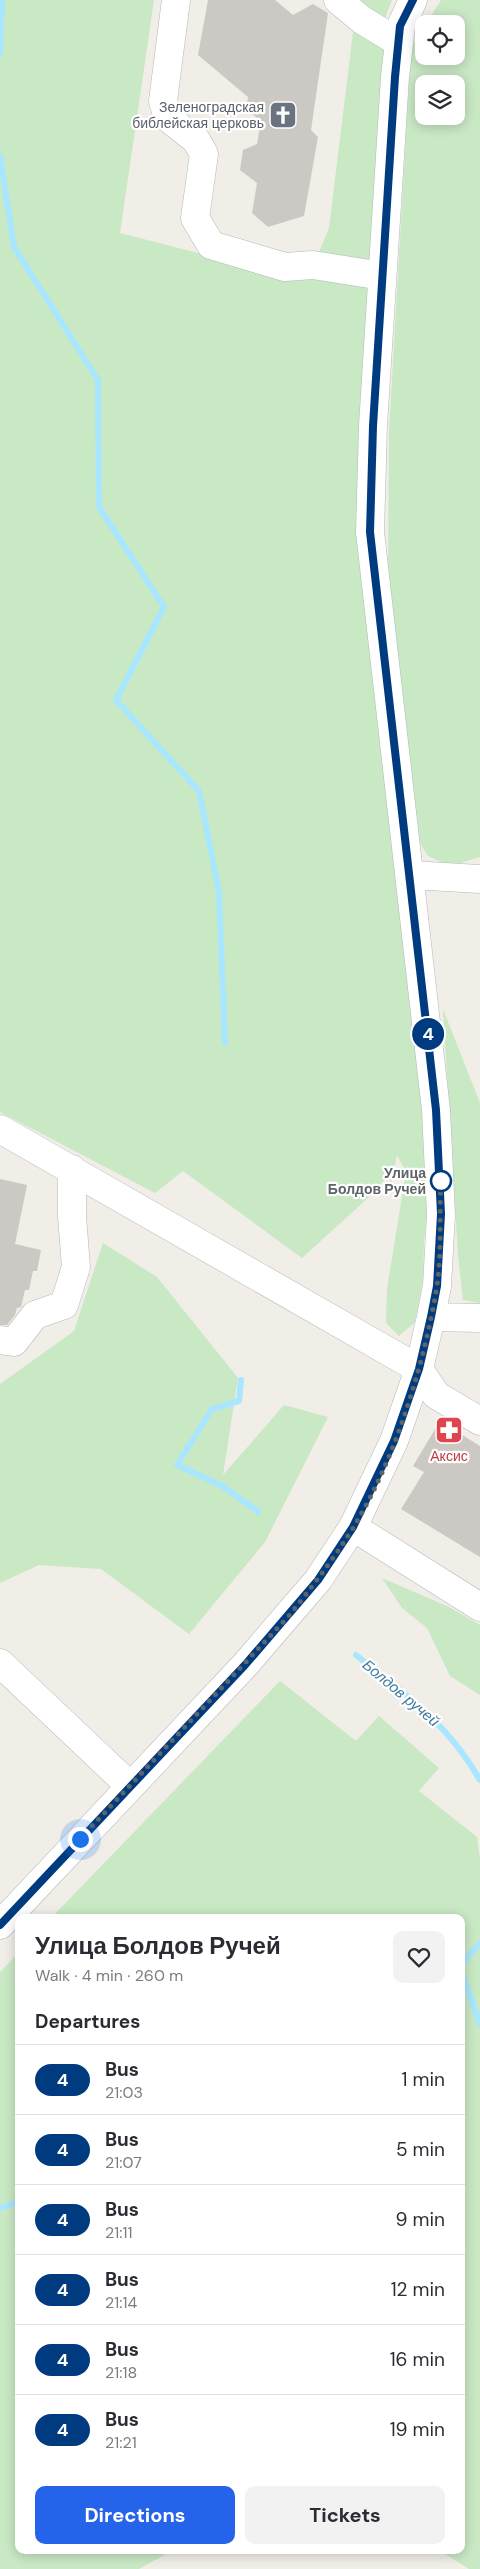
<!DOCTYPE html>
<meta charset="utf-8">
<style>
:root{--surface:#fff;--page:#f2f2f3;--text:#2b2b33;--muted:#7c7c81;--line:#e1e1e2;--accent:#2563eb}
body{margin:0;font-family:"DM Sans",sans-serif;background:var(--page);color:var(--text);height:100vh;display:flex;flex-direction:column;font-size:19px;white-space:nowrap}
*{box-sizing:border-box;margin:0}
p{font-size:16px;color:var(--muted)}
.icon{flex:none;width:28px;height:28px;fill:none;stroke:currentColor;stroke-width:2;stroke-linecap:round;stroke-linejoin:round}
.map{position:relative;flex:1;overflow:hidden}
.details{position:absolute;left:15px;top:1914px;width:450px;height:640px;display:flex;flex-direction:column;background:var(--surface);border-radius:10px;box-shadow:0 2px 12px #0003}
.details>*{flex:none}
.badge{padding:0 10px;border-radius:16px;font-size:18px;line-height:32px}
.fabs{position:absolute;left:415px;top:15px;display:grid;gap:10px}
.fabs a{display:grid;place-items:center;width:50px;height:50px;border-radius:10px;background:var(--surface);box-shadow:0 2px 12px #0003;font-size:25px}
.you{position:absolute;width:25px;height:25px;margin:-12px;border:4px solid #fff;border-radius:50%;background:#1a73e8;box-shadow:0 0 0 8px #1a73e833}
.map>.badge{position:absolute;translate:-50% -50%;box-shadow:0 0 0 2px #fff}
h2{padding:0 20px;font-size:19px;line-height:45px}
.round{display:grid;place-items:center;flex:none;width:52px;height:52px;border-radius:10px;background:var(--page)}
.headline{display:flex;align-items:center;justify-content:space-between;height:85px;padding:0 20px}
h1{font-size:24px;font-weight:700;line-height:38px}
.cta{display:flex;gap:10px;margin-top:auto;padding:10px 20px}
.cta a{flex:1;height:58px;border-radius:10px;background:var(--accent);color:#fff;font-size:20px;font-weight:700;line-height:58px;text-align:center}
.cta a+a{background:var(--page);color:var(--text)}
ul{padding:0;list-style:none}
li{display:flex;align-items:center;gap:15px;height:70px;padding:0 20px;border-top:1px solid var(--line)}
li div{flex:1}
li b{display:block;font-size:19px}
li em{font-style:normal}
li .badge{min-width:55px;font-weight:700;text-align:center}
.map>svg:first-child{display:block}
</style>
<div class="map">
<svg width="480" height="2569" viewBox="0 0 480 2569">
<rect width="100%" height="100%" fill="#f1ede7"/>
<path fill="#c9e8c4" fill-rule="evenodd" d="M0 0H154L120 233 307 281 329 228 357 0H392L386 15 361 428 421 1097 428 1203 424 1242 423 1279 415 1322 399 1336 386 1323 387 1289 406 1172 397 1155 391 1184 389 1175 368 1198 302 1258 183 1171 155 1193 0 1112Z
M441 0H480V857L450 866 428 856 418 840 388 581 389 432 411 48 424 27V56H456V24H426ZM424 84H456V116H424Z
M443 1009 480 1103V1303L463 1300 458 1255Z
M103 1243 157 1277 238 1378 223 1475 284 1405 328 1417 265 1542 189 1634 101 1569 39 1565 0 1583V1384L74 1331Z
M382 1578 449 1607 480 1625V1695L450 1676 427 1628 402 1608Z
M280 1681 356 1741 379 1716 439 1768 419 1791 477 1837 480 1858V2569H469L439 2550H461V1918L52 1917Z
M19 1952V2550H173L139 2569H0V1972Z"/>
<g fill="none" stroke-linecap="round" stroke-linejoin="round">
<path stroke="#a9e6ff" stroke-width="6" d="M0 53 2 0
M0 156 14 247 98 380 99 507 164 607 116 700 199 791 219 892 225 1043
M241 1380 239 1401 212 1409 177 1465 222 1486 259 1512
M356 1655C406 1694 448 1724 480 1780
M461 1965 480 1943
M461 1971 480 2024
M0 2208 19 2202"/>
</g>
<path fill="#ccc8c3" d="M208 0H275L293 15 313 4 328 13 311 130 318 137 304 216 268 227 252 213 257 183 240 170 243 150 257 144 261 121 246 109 248 97 198 55Z
M0 1179 27 1185 15 1244 41 1250 37 1271H33L29 1290H25L21 1307 17 1308 15 1315 7 1325H0Z
M440 1421 480 1446V1557L401 1509 424 1472 413 1466Z"/>
<g fill="none" stroke-linecap="round" stroke-linejoin="round">
<g stroke="#b5b8bc" stroke-width="29">
<path id="minor" d="M176 0 163 101 168 118 196 140 204 154 195 218 211 245 285 267 313 265 382 276
M338 0 362 20 398 42
M411 875 480 879
M0 1129 419 1369 436 1395 480 1421
M431 1317 480 1318
M0 1340 14 1342 35 1315 64 1305 76 1267 72 1216V1169
M353 1527 480 1607
M0 1663 130 1786
M0 1925 245 1665 318 1580 353 1527 394 1441 419 1369 431 1317 437 1286 441 1214 436 1110 370 532 373 426 395 77 401 26 413 0"/>
</g>
<use href="#minor" stroke="#fff" stroke-width="28"/>
</g>
<g fill="none" stroke-linecap="round" stroke-linejoin="round">
<g stroke="#fff" stroke-width="11">
<path id="line" d="M0 1925 245 1665 318 1580 353 1527 394 1441 419 1369 431 1317 437 1286 441 1214 436 1110 370 532 373 426 395 77 400 26 413 0"/>
</g>
<use href="#line" stroke="#003b80" stroke-width="8"/>
<path stroke="#5f6468" stroke-width="5" stroke-dasharray="0 9" d="M80 1839 288 1617C311 1588 333 1560 353 1528 395 1460 424 1365 437 1286 442 1251 439 1215 441 1181"/>
</g>
<defs>
<g id="church-square" transform="scale(1.4375)"><rect x="-9" y="-9" width="18" height="18" rx="4" fill="#6b7280" stroke="#fff"/><path d="M-1.2-6h2.4v3.5h3.3v2.4h-3.3V6h-2.4V-.1h-3.3v-2.4h3.3Z" fill="#fff"/></g>
<g id="pharmacy-square" transform="scale(1.4375)"><rect x="-9" y="-9" width="18" height="18" rx="4" fill="#e0444e" stroke="#fff"/><path d="M-2-6h4v4h4v4h-4v4h-4v-4h-4v-4h4Z" fill="#fff"/></g>
</defs>
<g fill-rule="evenodd">
<use href="#church-square" x="283" y="115"/>
<use href="#pharmacy-square" x="449" y="1430"/>
</g>
<circle fill="#fff" stroke="#003b80" stroke-width="2.5" cx="441" cy="1181" r="10"/>
<g text-anchor="middle" stroke-width="4.5" stroke-linejoin="round" paint-order="stroke">
<g font-size="14" fill="#5b616d" stroke="#fff" text-anchor="end">
<text x="264" y="112">Зеленоградская<tspan x="264" dy="16">библейская церковь</tspan></text>
</g>
<g font-size="14" font-weight="bold" fill="#5f6468" stroke="#fff" text-anchor="end">
<text x="426" y="1178">Улица<tspan x="426" dy="16">Болдов Ручей</tspan></text>
</g>
<g font-size="14" fill="#be3a42" stroke="#fff">
<text x="449" y="1461">Аксис</text>
</g>
<g font-size="15" font-style="italic" fill="#3e7ca1" stroke="#fff">
<text transform="translate(401 1693) rotate(40)" y="5">Болдов ручей</text>
</g>
</g>
</svg>
<div class="fabs">
<a><svg class="icon" aria-label="locate" viewBox="0 0 24 24"><circle cx="12" cy="12" r="6"/><path d="M12 2v4M12 18v4M2 12h4M18 12h4"/></svg></a>
<a><svg class="icon" aria-label="layers" viewBox="0 0 24 24"><path d="M12 4l9 5-9 5-9-5zM3 14l9 5 9-5"/></svg></a>
</div>
<div class="you" style="left:80px;top:1839px"></div>
<b class="badge" style="left:428px;top:1034px;background:#003b80;color:#fff">4</b>
<section class="details">
<div class="headline"><div><h1>Улица Болдов Ручей</h1><p>Walk · 4 min · 260 m</p></div><a class="round"><svg class="icon" aria-label="heart" viewBox="0 0 24 24"><path d="M12 20l-8-8c-3-5 5-10 8-4 3-6 11-1 8 4z"/></svg></a></div>
<h2>Departures</h2>
<ul>
<li><span class="badge" style="background:#003b80;color:#fff">4</span><div><b>Bus</b><p>21:03</p></div><em>1 min</em></li>
<li><span class="badge" style="background:#003b80;color:#fff">4</span><div><b>Bus</b><p>21:07</p></div><em>5 min</em></li>
<li><span class="badge" style="background:#003b80;color:#fff">4</span><div><b>Bus</b><p>21:11</p></div><em>9 min</em></li>
<li><span class="badge" style="background:#003b80;color:#fff">4</span><div><b>Bus</b><p>21:14</p></div><em>12 min</em></li>
<li><span class="badge" style="background:#003b80;color:#fff">4</span><div><b>Bus</b><p>21:18</p></div><em>16 min</em></li>
<li><span class="badge" style="background:#003b80;color:#fff">4</span><div><b>Bus</b><p>21:21</p></div><em>19 min</em></li>
</ul>
<div class="cta"><a>Directions</a><a>Tickets</a></div>
</section>
</div>
